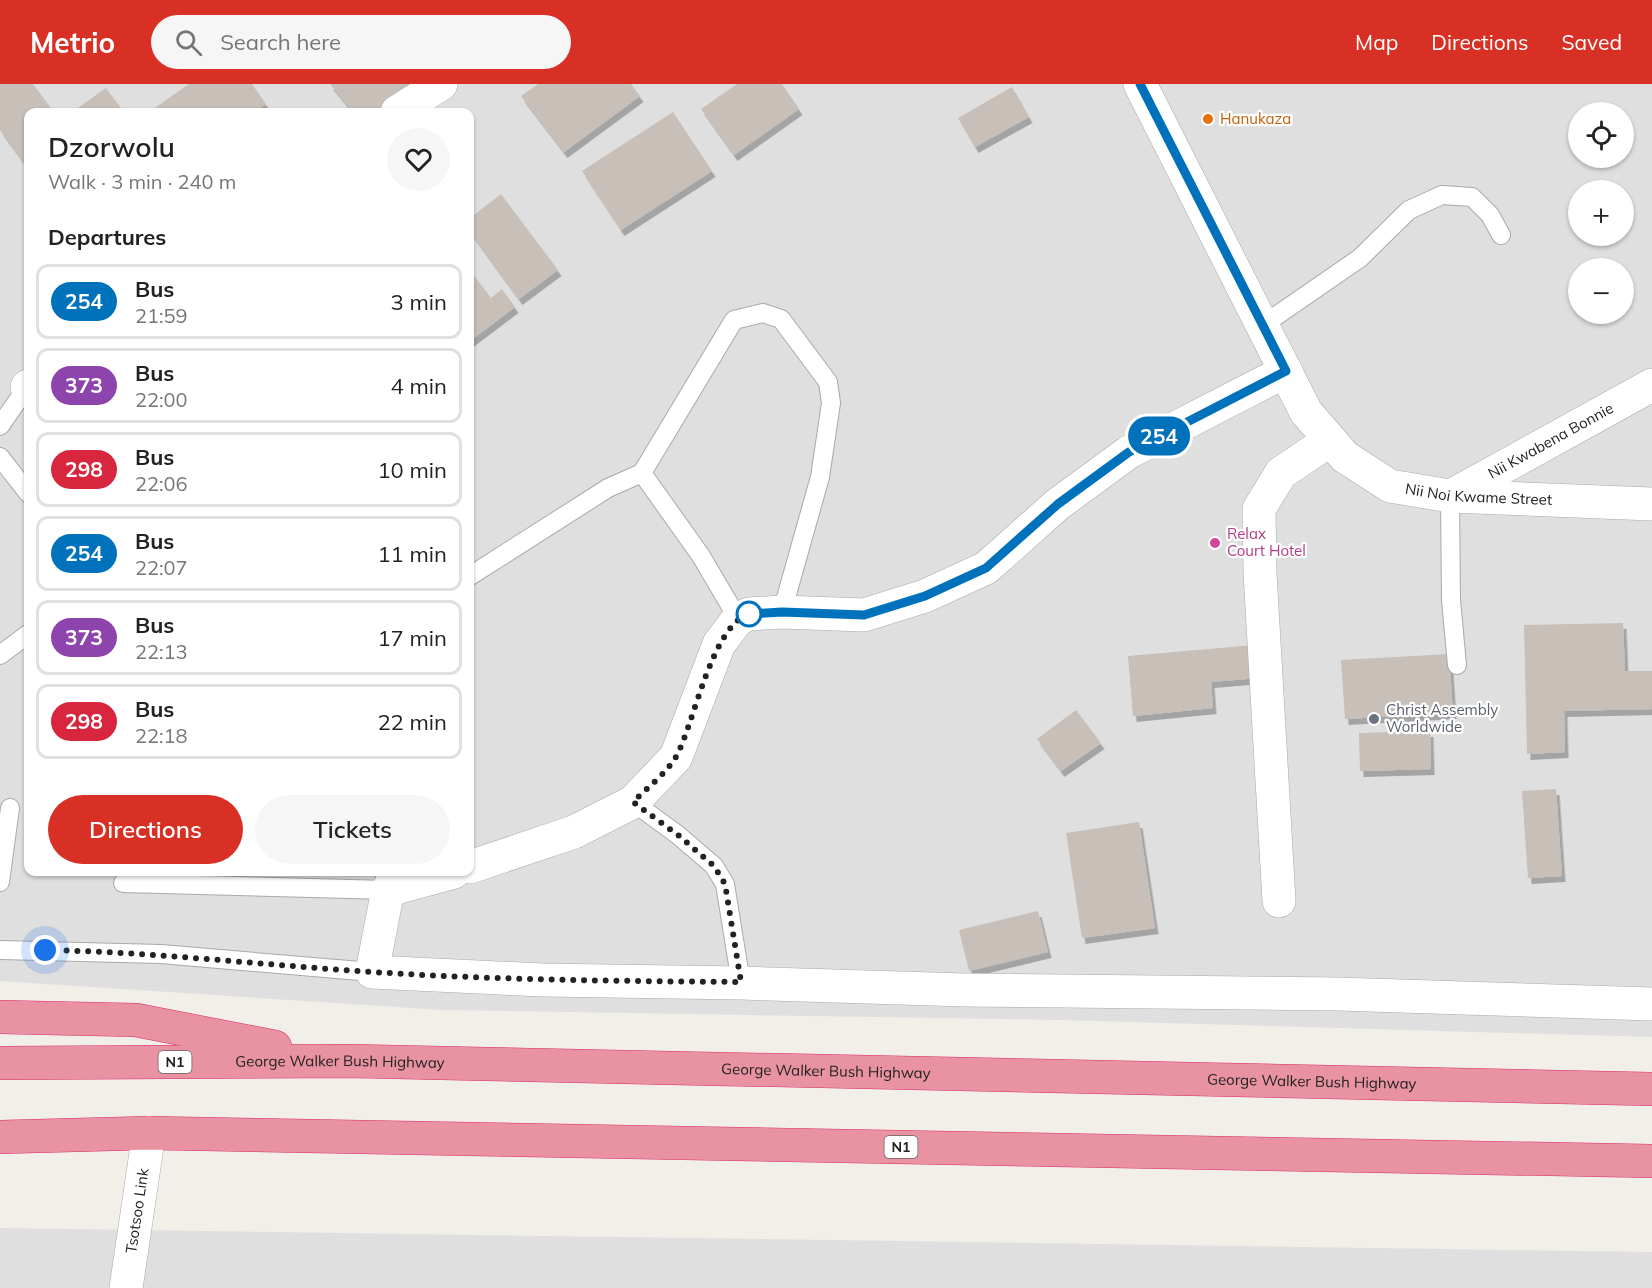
<!DOCTYPE html>
<meta charset="utf-8">
<style>
:root{--surface:#fff;--page:#f6f6f6;--text:#222;--muted:#767676;--line:#e0e0e0;--accent:#d93025}
body{margin:0;font-family:Mulish,sans-serif;background:var(--page);color:var(--text);height:100vh;display:flex;flex-direction:column;font-size:22px;white-space:nowrap}
*{box-sizing:border-box;margin:0}
p{font-size:20px;color:var(--muted)}
.icon{flex:none;width:33px;height:33px;fill:none;stroke:currentColor;stroke-width:2;stroke-linecap:round;stroke-linejoin:round}
.map{position:relative;flex:1;overflow:hidden}
.details{position:absolute;left:24px;top:24px;width:450px;height:768px;display:flex;flex-direction:column;background:var(--surface);border-radius:12px;box-shadow:0 2px 4px #0004}
.details>*{flex:none}
.badge{padding:0 12px;border-radius:20px;font-size:21px;line-height:39px}
.tools{position:absolute;left:1568px;top:18px;display:grid;gap:12px}
.tools a{display:grid;place-items:center;width:66px;height:66px;border-radius:50%;background:var(--surface);box-shadow:0 2px 4px #0004;font-size:30px}
.you{position:absolute;width:30px;height:30px;margin:-15px;border:4px solid #fff;border-radius:50%;background:#1a73e8;box-shadow:0 0 0 9px #1a73e833}
.map>.badge{position:absolute;translate:-50% -50%;box-shadow:0 0 0 3px #fff}
h2{padding:0 24px;font-size:22px;line-height:54px}
.round{display:grid;place-items:center;flex:none;width:63px;height:63px;border-radius:32px;background:var(--page)}
.head{display:flex;align-items:center;justify-content:space-between;height:102px;padding:0 24px}
h1{font-size:28px;font-weight:600;line-height:45px}
.action{display:flex;gap:12px;margin-top:auto;padding:12px 24px}
.action a{flex:1;height:69px;border-radius:36px;background:var(--accent);color:#fff;font-size:24px;font-weight:600;line-height:69px;text-align:center}
.action a+a{background:var(--page);color:var(--text)}
ul{padding:0;list-style:none}
li{display:flex;align-items:center;gap:18px;height:75px;margin:0 12px 9px;padding:0 12px;border:3px solid var(--line);border-radius:12px}
li div{flex:1}
li b{display:block;font-size:22px}
li em{font-style:normal}
li .badge{min-width:66px;font-weight:700;text-align:center}
header{display:flex;align-items:center;gap:36px;box-sizing:border-box;height:84px;padding:0 30px;background:var(--accent);color:#fff}
header strong{font-size:28px}
nav{display:flex;gap:33px;margin-inline-start:auto;font-size:21px}
.search{width:420px;height:54px;background:var(--page);display:flex;align-items:center;gap:15px;box-sizing:border-box;padding:0 21px;border-radius:33px;color:var(--muted);font-size:22px}
.map>svg:first-child{display:block}
</style>
<header>
<strong>Metrio</strong>
<div class="search"><svg class="icon" aria-label="search" viewBox="0 0 24 24"><circle cx="10" cy="10" r="6"/><path d="M15 15l6 6"/></svg>Search here</div>
<nav><a>Map</a><a>Directions</a><a>Saved</a></nav>
</header>
<div class="map">
<svg width="1652" height="1204" viewBox="0 0 1652 1204">
<defs>
<filter id="shadow"><feDropShadow dx="3.5" dy="6" stdDeviation="0" flood-color="#0004"/></filter>
</defs>
<rect width="100%" height="100%" fill="#f2efe9"/>
<path fill="#e0dfdf" fill-rule="evenodd" d="M0 0H1652V953L1059 936 442 926 0 897ZM28 28H470V788H28ZM1578 28H1623V74H1578ZM1578 106H1623V152H1578ZM1578 184H1623V230H1578Z
M0 1144 1652 1168V1204H0Z"/>
<path fill="#c7bfb8" filter="url(#shadow)" d="M0 0H33L54 28H28V84L0 46Z
M189 0H252L266 20 253 28H149Z
M330 0H408L411 3 379 28H353Z
M538 0H631L640 12 564 68 521 12Z
M737 0H782L799 25 734 71 701 25Z
M1012 3 1029 33 975 63 958 34Z
M106 4 124 28H72Z
M673 28 712 87 621 146 582 87Z
M501 110 558 186 519 215 470 148V134Z
M470 186 491 214 502 205 515 223 470 257Z
M1623 539 1625 587H1652V625L1564 627 1565 668 1527 670 1524 541Z
M1255 561 1258 594 1211 598 1213 624 1133 632 1128 572Z
M1449 570 1453 629 1345 635 1341 576Z
M1076 626 1101 659 1061 687 1037 655Z
M1430 647 1431 685 1360 687 1359 649Z
M1556 705 1562 792 1528 794 1522 707Z
M1139 738 1155 844 1082 854 1066 749Z
M1038 827 1048 868 969 887 959 846Z"/>
<g fill="none" stroke-linecap="round" stroke-linejoin="round">
<g stroke="#a9a9a9" stroke-width="20">
<path id="lane" d="M1263 241 1360 174 1409 126 1442 111 1472 113 1490 131 1501 151
M0 342 27 303
M0 373 28 409
M642 389 734 236 763 229 781 235 828 298 831 319 820 393 782 528
M1450 412 1451 516 1457 581
M470 492 608 404 642 389 701 472 738 535
M0 571 28 550
M633 718 678 751 714 782 725 800 741 899
M0 798 10 724
M123 799 388 806 384 788
M0 866 161 870 372 888"/>
</g>
<g stroke="#a9a9a9" stroke-width="34">
<g id="street">
<path id="s1" d="M1140 0 1306 328 1345 373 1390 402 1450 412 1652 420"/>
<path d="M397 28 441 0"/>
<path d="M27 303 28 302"/>
<path id="s2" d="M1451 412 1652 301"/>
<path d="M470 783 574 748 633 718 676 673 719 560 738 535 749 530 782 528 864 531 925 512 986 484 1058 420 1129 368 1286 287"/>
<path d="M454 788 388 806 372 888 543 896 741 899 965 906 1338 910 1652 920"/>
<path d="M1279 817 1260 489 1259 425 1281 389 1330 356"/>
<path id="s3" d="M126 1204 149 1049"/>
</g>
</g>
<g stroke="#dc2a67" stroke-width="34">
<g id="highway">
<path d="M0 933 136 936 275 963"/>
<path id="s4" d="M0 979 350 977 1652 1005"/>
<path d="M0 1053 149 1049 1652 1077"/>
</g>
</g>
<use href="#lane" stroke="#fff" stroke-width="18"/>
<use href="#street" stroke="#fff" stroke-width="33"/>
<use href="#highway" stroke="#e892a2" stroke-width="33"/>
</g>
<g fill="none" stroke-linecap="round" stroke-linejoin="round">
<g stroke="#fff" stroke-width="14">
<path id="line" d="M749 530 782 528 864 531 925 512 986 484 1058 420 1129 368 1286 287 1140 0"/>
</g>
<use href="#line" stroke="#0072bc" stroke-width="9"/>
<path stroke="#222" stroke-width="6" stroke-dasharray="0 10.8" d="M45 866C154 868 263 881 372 888 495 896 618 897 741 898L725 800 714 782 678 751 633 718C647 704 667 689 677 671 695 636 712 542 749 530"/>
</g>
<circle fill="#e8710a" stroke="#fff" stroke-width="2" cx="1208" cy="35" r="6"/>
<circle fill="#d1479c" stroke="#fff" stroke-width="2" cx="1215" cy="459" r="6"/>
<circle fill="#fff" stroke="#0072bc" stroke-width="3" cx="749" cy="530" r="12"/>
<circle fill="#6b7280" stroke="#fff" stroke-width="2" cx="1374" cy="635" r="6"/>
<g text-anchor="middle" stroke-width="4.5" stroke-linejoin="round" paint-order="stroke">
<g fill="#fff" stroke="#646464" stroke-width="1.5">
<rect x="158.5" y="967" width="33" height="22" rx="4.5"/>
<rect x="884.5" y="1052" width="33" height="22" rx="4.5"/>
</g>
<g font-size="14" font-weight="bold" fill="#222">
<text x="175" y="983">N1</text>
<text x="901" y="1068">N1</text>
</g>
<g font-size="15" fill="#c56008" stroke="#fff" text-anchor="start">
<text x="1220" y="40">Hanukaza</text>
</g>
<g font-size="15" fill="#222" stroke="#fff">
<text dy="5" stroke="none"><textPath href="#s2" startOffset="114">Nii Kwabena Bonnie</textPath></text>
<text dy="5" stroke="none"><textPath href="#s1" startOffset="570">Nii Noi Kwame Street</textPath></text>
<text dy="5" stroke="none"><textPath href="#s4" startOffset="340">George Walker Bush Highway</textPath></text>
<text dy="5" stroke="none"><textPath href="#s4" startOffset="826">George Walker Bush Highway</textPath></text>
<text dy="5" stroke="none"><textPath href="#s4" startOffset="1312">George Walker Bush Highway</textPath></text>
<text dy="5" stroke="none"><textPath href="#s3" startOffset="78">Tsotsoo Link</textPath></text>
</g>
<g font-size="15" fill="#b23c85" stroke="#fff" text-anchor="start">
<text x="1227" y="455">Relax<tspan x="1227" dy="17">Court Hotel</tspan></text>
</g>
<g font-size="15" fill="#5b616d" stroke="#fff" text-anchor="start">
<text x="1386" y="631">Christ Assembly<tspan x="1386" dy="17">Worldwide</tspan></text>
</g>
</g>
</svg>
<div class="tools">
<a><svg class="icon" aria-label="locate" viewBox="0 0 24 24"><circle cx="12" cy="12" r="6"/><path d="M12 2v4M12 18v4M2 12h4M18 12h4"/></svg></a>
<a>+</a>
<a>−</a>
</div>
<div class="you" style="left:45px;top:866px"></div>
<b class="badge" style="left:1159px;top:352px;background:#0072bc;color:#fff">254</b>
<section class="details">
<div class="head"><div><h1>Dzorwolu</h1><p>Walk · 3 min · 240 m</p></div><a class="round"><svg class="icon" aria-label="heart" viewBox="0 0 24 24"><path d="M12 20l-8-8c-3-5 5-10 8-4 3-6 11-1 8 4z"/></svg></a></div>
<h2>Departures</h2>
<ul>
<li><span class="badge" style="background:#0072bc;color:#fff">254</span><div><b>Bus</b><p>21:59</p></div><em>3 min</em></li>
<li><span class="badge" style="background:#8e44ad;color:#fff">373</span><div><b>Bus</b><p>22:00</p></div><em>4 min</em></li>
<li><span class="badge" style="background:#d7263d;color:#fff">298</span><div><b>Bus</b><p>22:06</p></div><em>10 min</em></li>
<li><span class="badge" style="background:#0072bc;color:#fff">254</span><div><b>Bus</b><p>22:07</p></div><em>11 min</em></li>
<li><span class="badge" style="background:#8e44ad;color:#fff">373</span><div><b>Bus</b><p>22:13</p></div><em>17 min</em></li>
<li><span class="badge" style="background:#d7263d;color:#fff">298</span><div><b>Bus</b><p>22:18</p></div><em>22 min</em></li>
</ul>
<div class="action"><a>Directions</a><a>Tickets</a></div>
</section>
</div>
